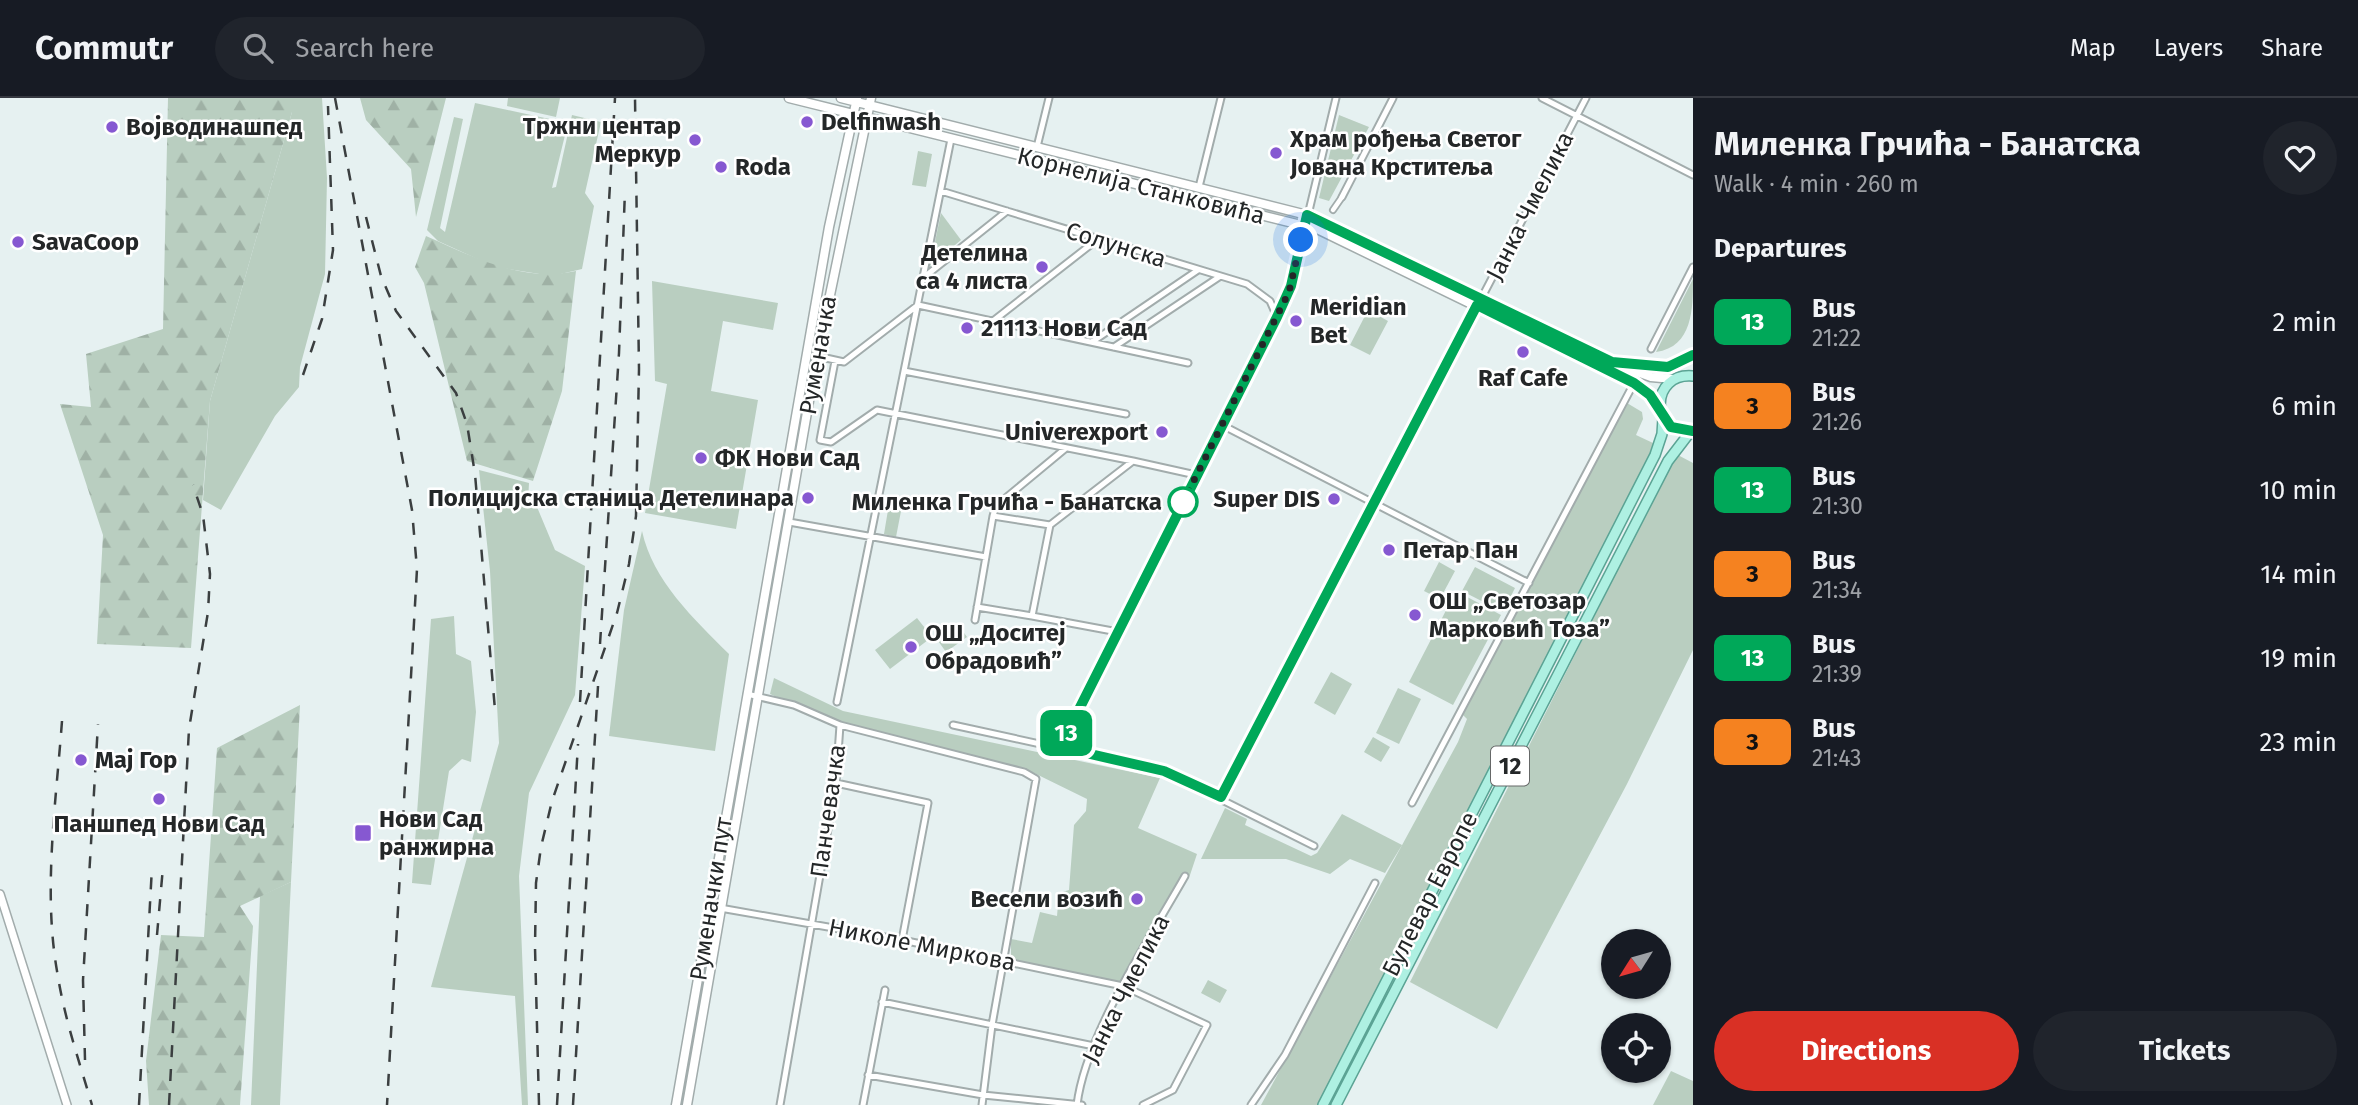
<!DOCTYPE html>
<meta charset="utf-8">
<style>
:root{--surface:#171b24;--page:#20242c;--text:#f1f3f6;--muted:#9ea1a6;--line:#363941;--accent:#d93025}
body{margin:0;font-family:"Fira Sans",sans-serif;background:var(--page);color:var(--text);height:100vh;display:flex;flex-direction:column;font-size:26px;white-space:nowrap}
*{box-sizing:border-box;margin:0}
p{font-size:23px;color:var(--muted)}
.icon{flex:none;width:38px;height:38px;fill:none;stroke:currentColor;stroke-width:2;stroke-linecap:round;stroke-linejoin:round}
.map{position:relative;flex:1;overflow:hidden}
.side{display:flex;flex-direction:column;background:var(--surface);width:665px}
.side>*{flex:none}
.badge{padding:0 14px;border-radius:10px;font-size:24px;line-height:46px}
.needle{width:46px;rotate:233deg}
.tools{position:absolute;left:1601px;top:831px;display:grid;gap:14px}
.tools a{display:grid;place-items:center;width:70px;height:70px;border-radius:50%;background:var(--surface);box-shadow:0 2px 5px #0004;font-size:35px}
.you{position:absolute;width:35px;height:35px;margin:-18px;border:5px solid #fff;border-radius:50%;background:#1a73e8;box-shadow:0 0 0 10px #1a73e833}
.map>.badge{position:absolute;translate:-50% -50%;box-shadow:0 0 0 4px #fff}
h2{padding:0 21px;font-size:26px;line-height:63px}
.round{display:grid;place-items:center;flex:none;width:74px;height:74px;border-radius:37px;background:var(--page)}
.overview{display:flex;align-items:center;justify-content:space-between;height:119px;padding:0 21px}
h1{font-size:33px;font-weight:700;line-height:52px}
.primary-button{display:flex;gap:14px;margin-top:auto;padding:14px 21px}
.primary-button a{flex:1;height:80px;border-radius:42px;background:var(--accent);color:#fff;font-size:28px;font-weight:700;line-height:80px;text-align:center}
.primary-button a+a{background:var(--page);color:var(--text)}
ul{padding:0;list-style:none}
li{display:flex;align-items:center;gap:21px;height:84px;padding:0 21px}
li div{flex:1}
li b{display:block;font-size:26px}
li em{font-style:normal}
li .badge{min-width:77px;font-weight:700;text-align:center}
header{display:flex;align-items:center;gap:42px;box-sizing:border-box;height:98px;padding:0 35px;background:var(--surface);border-bottom:2px solid var(--line)}
header strong{font-size:33px}
nav{display:flex;gap:38px;margin-inline-start:auto;font-size:24px}
.search{width:490px;height:63px;background:var(--page);display:flex;align-items:center;gap:18px;box-sizing:border-box;padding:0 24px;border-radius:38px;color:var(--muted);font-size:26px}
main{display:flex;flex:1;min-height:0}
.map>svg:first-child{display:block}
</style>
<header>
<strong>Commutr</strong>
<div class="search"><svg class="icon" aria-label="search" viewBox="0 0 24 24"><circle cx="10" cy="10" r="6"/><path d="M15 15l6 6"/></svg>Search here</div>
<nav><a>Map</a><a>Layers</a><a>Share</a></nav>
</header>
<main>
<div class="map">
<svg width="1693" height="1007" viewBox="0 0 1693 1007">
<defs>
<pattern id="forest-firs" width="22" height="20" patternUnits="userSpaceOnUse" patternTransform="scale(1.75)"><rect width="22" height="20" fill="#b9cec0"/><path d="M5 1l3.5 6h-7zM16 11l3.5 6h-7z" fill="#9fb1a5"/></pattern>
</defs>
<rect width="100%" height="100%" fill="#e6f1f1"/>
<path fill="#b9cec0" d="M292 0H322L327 80 325 176 300 269 299 289 275 318 221 412 203 402 210 303 292 14Z
M508 0H560L556 19 507 8Z
M475 5 568 25 552 90 556 89 572 17 601 24 585 95 594 108 582 171 552 178 495 169 438 143 427 132 454 19 463 21 440 130 445 134Z
M1339 17 1369 29 1329 103 1319 100Z
M918 53 932 56 926 89 912 87Z
M941 115 961 142 930 168Z
M1693 181C1693 210 1693 249 1656 254Z
M652 183 778 205 773 232 723 223 711 293 758 302 736 431 645 415 667 286 655 283Z
M1368 212 1388 223 1370 257 1350 247Z
M1627 305 1642 314 1643 321 1636 337 1653 345 1649 358 1321 1007H1261L1458 644 1467 621 1463 617Z
M1676 356 1693 365V552L1627 686 1497 931 1410 884Z
M479 372 529 385 528 403 537 409 555 452 585 468 575 597 529 695 519 778 528 1007H522L515 898 431 889 499 645 490 473Z
M889 406 902 408 896 439 884 436Z
M642 433C653 483 694 521 729 556L715 653 609 638 624 512Z
M1439 464 1455 473 1440 501 1424 493Z
M1475 469 1515 490 1503 514 1462 493Z
M1456 493 1501 517 1453 607 1409 584Z
M454 518 456 556 471 563 476 614 471 664 462 661 449 673 431 787 412 785 431 521Z
M917 520 932 539 890 571 875 552Z
M957 525 967 539 946 554 936 540Z
M1331 574 1352 586 1335 617 1314 605Z
M774 580 843 613 1160 680 1138 730 1197 756 1190 777 1123 888 1011 864V841L1032 845 1040 814 1057 818 1059 795 1069 792 1074 727 1086 713 1087 701 1034 675 840 627 770 596Z
M1398 590 1421 601 1399 646 1376 635Z
M1373 639 1390 649 1381 664 1364 654Z
M1225 710 1247 721 1245 727 1311 758 1317 755 1342 716 1402 747 1385 775 1350 761 1330 776 1286 761H1201Z
M291 784 280 1007H251L260 798Z
M1208 882 1227 892 1220 905 1201 895Z
M1671 973 1693 983V1007H1653Z"/>
<path fill="url(#forest-firs)" d="M168 0H292V14L210 303 191 550 97 546 103 437 60 306 91 309 86 256 163 231Z
M360 0H446L416 119 411 71 366 22Z
M426 138C474 159 522 185 576 173L562 293 533 383 467 363 424 185 415 169Z
M300 607 291 784 240 808 253 828 240 1007H149L146 963 161 837 204 839 217 650Z"/>
<g fill="none" stroke-linecap="round" stroke-linejoin="round">
<g stroke="#a2acac" stroke-width="8">
<path id="pedestrian" d="M1333 112 1342 99"/>
</g>
<g stroke="#a2acac" stroke-width="9">
<path id="minor" d="M1542 0 1693 77
M1037 49 1049 0
M1199 89 1221 0
M941 93 1247 186 1270 203 1277 219
M1342 99 1393 0
M923 180 1007 113
M993 223 1098 141
M1092 244 1198 172
M1114 249 1219 179
M1651 251 1693 169
M817 258 844 264 918 207 1188 265
M835 263 820 342 831 344 877 312 1133 363
M904 273 1126 316
M1222 327 1529 485
M993 418 996 408 1066 350
M789 424 986 459
M1050 427 1133 363 1196 377
M1032 518 1118 534
M975 522 993 418 1050 427 1032 518 977 509
M747 596 794 607 840 627 1024 674 1036 681 992 927 982 1007
M837 604 951 41
M953 627 1164 673 1314 748
M1060 649 1291 188 1336 0
M836 685 928 705 902 842
M1221 699 1586 0
M1412 705 1634 285
M720 810 902 842 1123 888 1207 927 1173 992 1143 1007
M882 904 1094 948
M868 977 983 997 1082 1007
M780 1007 836 685 840 627
M863 1007 885 892
M1077 1007C1085 938 1150 840 1185 778
M1251 1007 1285 957 1375 785"/>
</g>
<g stroke="#a2acac" stroke-width="10">
<path id="tertiary" d="M0 796 67 1007"/>
</g>
<g stroke="#a2acac" stroke-width="11">
<path id="secondary" d="M789 0 1317 131 1634 285 1650 297 1660 315
M841 0 1307 117 1629 271 1651 279 1673 281
M1622 265 1668 269 1693 257
M676 1007 829 129 857 0
M687 1007 814 274 871 0"/>
</g>
<g stroke="#5ba394" stroke-width="12">
<path id="primary" d="M1692 333C1649 337 1650 274 1693 278
M1323 1007 1655 357 1662 336 1663 320
M1336 1007 1668 363 1691 333"/>
</g>
<use href="#pedestrian" stroke="#fff" stroke-width="4.5"/>
<use href="#minor" stroke="#fff" stroke-width="5"/>
<use href="#tertiary" stroke="#fff" stroke-width="7"/>
<use href="#secondary" stroke="#fff" stroke-width="8"/>
<use href="#primary" stroke="#aef0e2" stroke-width="9"/>
<path stroke="#3b3f40" stroke-width="2.5" stroke-dasharray="12 12" stroke-linecap="butt" d="M335 0 412 412 417 471 387 1007
M366 119 381 178 396 213 456 295 467 326 475 376 495 612
M303 277 322 221 333 152 328 8
M600 546 619 255 625 92
M580 604 615 0
M62 623C56 705 43 792 57 873 64 919 79 963 92 1007
M157 837 163 769
M85 962 83 882 98 626
M139 1007 152 769
M169 1007 189 631 208 514 210 476 203 417 193 387
M539 1007 535 849 536 785 541 749 552 703 617 515 629 466 636 418 639 271 635 0
M557 1007 578 646
M573 1007 598 588"/>
</g>
<g fill="none" stroke-linecap="round" stroke-linejoin="round">
<g stroke="#fff" stroke-width="16">
<path id="line" d="M1693 257 1668 269 1612 264 1307 117 1291 188 1277 219 1060 649 1164 673 1221 699 1477 207 1634 285 1650 297 1671 329 1693 333"/>
</g>
<use href="#line" stroke="#00a859" stroke-width="10"/>
<path stroke="#242728" stroke-width="7" stroke-dasharray="0 12.6" d="M1183 404 1289 194 1301 142"/>
</g>
<g fill="#8658d1" stroke="#fff" stroke-width="2.5">
<circle cx="807" cy="24" r="7"/>
<circle cx="112" cy="29" r="7"/>
<circle cx="695" cy="42" r="7"/>
<circle cx="1276" cy="55" r="7"/>
<circle cx="721" cy="69" r="7"/>
<circle cx="18" cy="144" r="7"/>
<circle cx="1042" cy="169" r="7"/>
<circle cx="1296" cy="223" r="7"/>
<circle cx="967" cy="230" r="7"/>
<circle cx="1523" cy="254" r="7"/>
<circle cx="1162" cy="334" r="7"/>
<circle cx="701" cy="360" r="7"/>
<circle cx="808" cy="400" r="7"/>
<circle cx="1334" cy="401" r="7"/>
<circle cx="1389" cy="452" r="7"/>
<circle cx="1415" cy="517" r="7"/>
<circle cx="911" cy="549" r="7"/>
<circle cx="81" cy="662" r="7"/>
<circle cx="159" cy="701" r="7"/>
<rect x="354" y="726" width="18" height="18" rx="3.5"/>
<circle cx="1137" cy="801" r="7"/>
</g>
<circle fill="#fff" stroke="#00a859" stroke-width="3.5" cx="1183" cy="404" r="14"/>
<g text-anchor="middle" stroke-width="5" stroke-linejoin="round" paint-order="stroke">
<rect fill="#fff" stroke="#666868" stroke-width="2" x="1491" y="648.5" width="38" height="39" rx="5"/>
<g font-size="23" font-weight="bold" fill="#242728">
<text x="1510" y="676">12</text>
</g>
<g font-size="24" font-weight="bold" fill="#242728" stroke="#fff" text-anchor="start">
<text x="821" y="32">Delfinwash</text>
<text x="681" y="36" text-anchor="end">Тржни центар<tspan x="681" dy="28">Меркур</tspan></text>
<text x="126" y="37">Војводинашпед</text>
<text x="1290" y="49">Храм рођења Светог<tspan x="1290" dy="28">Јована Крститеља</tspan></text>
<text x="735" y="77">Roda</text>
<text x="32" y="152">SavaCoop</text>
<text x="1028" y="163" text-anchor="end">Детелина<tspan x="1028" dy="28">са 4 листа</tspan></text>
<text x="1310" y="217">Meridian<tspan x="1310" dy="28">Bet</tspan></text>
<text x="981" y="238">21113 Нови Сад</text>
<text x="1523" y="288" text-anchor="middle">Raf Cafe</text>
<text x="1148" y="342" text-anchor="end">Univerexport</text>
<text x="715" y="368">ФК Нови Сад</text>
<text x="794" y="408" text-anchor="end">Полицијска станица Детелинара</text>
<text x="1320" y="409" text-anchor="end">Super DIS</text>
<text x="1403" y="460">Петар Пан</text>
<text x="1429" y="511">ОШ „Светозар<tspan x="1429" dy="28">Марковић Тоза”</tspan></text>
<text x="925" y="543">ОШ „Доситеј<tspan x="925" dy="28">Обрадовић”</tspan></text>
<text x="95" y="670">Мај Гор</text>
<text x="379" y="729">Нови Сад<tspan x="379" dy="28">ранжирна</tspan></text>
<text x="159" y="734" text-anchor="middle">Паншпед Нови Сад</text>
<text x="1123" y="809" text-anchor="end">Весели возић</text>
</g>
<g font-size="24" fill="#242728" stroke="#fff">
<text transform="translate(1141 88) rotate(14)" y="8">Корнелија Станковића</text>
<text transform="translate(1530 108) rotate(-63)" y="8">Јанка Чмелика</text>
<text transform="translate(1116 147) rotate(17)" y="8">Солунска</text>
<text transform="translate(818 257) rotate(-80)" y="8">Руменачка</text>
<text transform="translate(828 713) rotate(-82)" y="8">Панчевачка</text>
<text transform="translate(1430 796) rotate(-63)" y="8">Булевар Европе</text>
<text transform="translate(711 801) rotate(-81)" y="8">Руменачки пут</text>
<text transform="translate(922 847) rotate(11)" y="8">Николе Миркова</text>
<text transform="translate(1126 891) rotate(-63)" y="8">Јанка Чмелика</text>
</g>
<g font-size="24" font-weight="bold" fill="#242728" stroke="#fff" text-anchor="end">
<text x="1162" y="412">Миленка Грчића - Банатска</text>
</g>
</g>
</svg>
<div class="tools">
<a><svg class="needle" viewBox="-14 -14 28 28"><path d="M0-13l5 13h-10z" fill="#e53935"/><path d="M0 13l5-13h-10z" fill="#9ea1a6"/></svg></a>
<a><svg class="icon" aria-label="locate" viewBox="0 0 24 24"><circle cx="12" cy="12" r="6"/><path d="M12 2v4M12 18v4M2 12h4M18 12h4"/></svg></a>
</div>
<div class="you" style="left:1301px;top:142px"></div>
<b class="badge" style="left:1066px;top:635px;background:#00a859;color:#fff">13</b>
</div>
<section class="side">
<div class="overview"><div><h1>Миленка Грчића - Банатска</h1><p>Walk · 4 min · 260 m</p></div><a class="round"><svg class="icon" aria-label="heart" viewBox="0 0 24 24"><path d="M12 20l-8-8c-3-5 5-10 8-4 3-6 11-1 8 4z"/></svg></a></div>
<h2>Departures</h2>
<ul>
<li><span class="badge" style="background:#00a859;color:#fff">13</span><div><b>Bus</b><p>21:22</p></div><em>2 min</em></li>
<li><span class="badge" style="background:#f58220;color:#111">3</span><div><b>Bus</b><p>21:26</p></div><em>6 min</em></li>
<li><span class="badge" style="background:#00a859;color:#fff">13</span><div><b>Bus</b><p>21:30</p></div><em>10 min</em></li>
<li><span class="badge" style="background:#f58220;color:#111">3</span><div><b>Bus</b><p>21:34</p></div><em>14 min</em></li>
<li><span class="badge" style="background:#00a859;color:#fff">13</span><div><b>Bus</b><p>21:39</p></div><em>19 min</em></li>
<li><span class="badge" style="background:#f58220;color:#111">3</span><div><b>Bus</b><p>21:43</p></div><em>23 min</em></li>
</ul>
<div class="primary-button"><a>Directions</a><a>Tickets</a></div>
</section>
</main>
